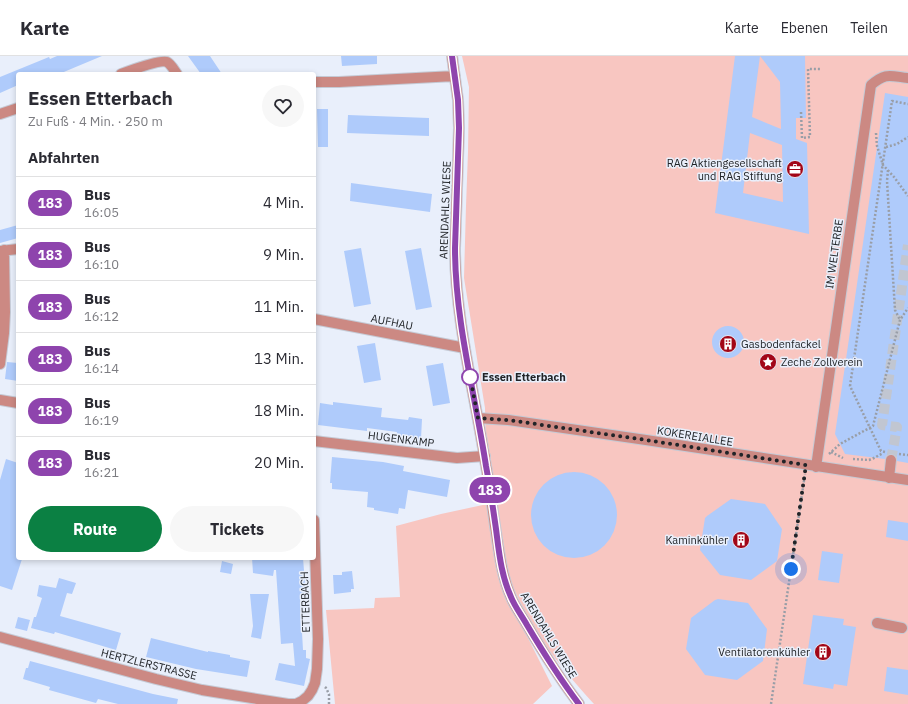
<!DOCTYPE html>
<html lang="de">
<meta charset="utf-8">
<style>
:root{--surface:#fff;--page:#f7f7f7;--text:#2b2b33;--muted:#7c7c81;--line:#e1e1e2;--accent:#0b8043}
body{margin:0;font-family:"IBM Plex Sans",sans-serif;background:var(--page);color:var(--text);height:100vh;display:flex;flex-direction:column;font-size:15px;white-space:nowrap}
*{box-sizing:border-box;margin:0}
p{font-size:13px;color:var(--muted)}
.icon{flex:none;width:22px;height:22px;fill:none;stroke:currentColor;stroke-width:2;stroke-linecap:round;stroke-linejoin:round}
.map{position:relative;flex:1;overflow:hidden}
.drawer{position:absolute;left:16px;top:16px;width:300px;height:488px;display:flex;flex-direction:column;background:var(--surface);border-radius:4px;box-shadow:0 2px 6px #0003}
.drawer>*{flex:none}
.badge{padding:0 8px;border-radius:13px;font-size:14px;line-height:26px}
.you{position:absolute;width:20px;height:20px;margin:-10px;border:3px solid #fff;border-radius:50%;background:#1a73e8;box-shadow:0 0 0 6px #1a73e833}
.map>.badge{position:absolute;translate:-50% -50%;box-shadow:0 0 0 2px #fff}
h2{padding:0 12px;font-size:15px;line-height:36px}
.round{display:grid;place-items:center;flex:none;width:42px;height:42px;border-radius:21px;background:var(--page)}
.head{display:flex;align-items:center;justify-content:space-between;height:68px;padding:0 12px}
h1{font-size:19px;font-weight:700;line-height:30px}
.action{display:flex;gap:8px;margin-top:auto;padding:8px 12px}
.action a{flex:1;height:46px;border-radius:24px;background:var(--accent);color:#fff;font-size:16px;font-weight:700;line-height:46px;text-align:center}
.action a+a{background:var(--page);color:var(--text)}
ul{padding:0;list-style:none}
li{display:flex;align-items:center;gap:12px;height:52px;padding:0 12px;border-top:1px solid var(--line)}
li div{flex:1}
li b{display:block;font-size:15px}
li em{font-style:normal}
li .badge{min-width:44px;font-weight:700;text-align:center}
header{display:flex;align-items:center;gap:24px;box-sizing:border-box;height:56px;padding:0 20px;background:var(--surface);border-bottom:1px solid var(--line)}
header strong{font-size:19px}
nav{display:flex;gap:22px;margin-inline-start:auto;font-size:14px}
.map>svg:first-child{display:block}
</style>
<header>
<strong>Karte</strong>
<nav><a>Karte</a><a>Ebenen</a><a>Teilen</a></nav>
</header>
<div class="map">
<svg width="908" height="648" viewBox="0 0 908 648">
<rect width="100%" height="100%" fill="#e9effb"/>
<path fill="#f8c6c1" d="M462 0H908V648H594C574 626 554 603 538 578 526 560 517 540 508 520L486 401 485 352 464 222 466 150 468 96 469 31Z
M492 447 509 546 529 584 552 630 533 648H335L326 554 374 552 375 542 400 541 396 470 441 458Z"/>
<path fill="#afcbfb" fill-rule="evenodd" d="M57 0H102L59 18H18V29L0 37V21L49 1 50 3Z
M188 0H210L222 18H201Z
M341 0H377V8L342 10Z
M735 0H760L752 61 781 73 780 26 760 0H805L806 62H796V83L807 87 809 178 715 157ZM750 77 782 89 783 146 743 137Z
M885 37 908 41V407L897 405V401L892 398H888L886 400 885 403 845 398 835 378Z
M317 53H328V91H318Z
M348 59 429 62V80L347 77Z
M351 127 432 138 430 156 350 145Z
M18 169V182L0 187V174Z
M361 192 371 248 354 251 344 195Z
M421 192 432 251 416 254 405 195Z
M712 286a16 16 0 1 1 32 0a16 16 0 1 1-32 0Z
M375 287 381 324 364 327 357 290Z
M7 306 18 307V325L5 323Z
M443 307 450 347 433 350 426 310Z
M333 346 382 352 381 361 408 364 409 361 422 363 421 383 396 381 397 376 367 372V375L318 369 320 347 333 349Z
M332 401 383 406 404 410 403 415 450 424 447 441 408 434 405 453 399 452 398 458 374 454V452L367 451 368 436 332 433V427H330Z
M6 403 18 407V502L22 503 12 534 0 530V424Z
M531 459a43 43 0 1 1 86 0a43 43 0 1 1-86 0Z
M731 443 765 448 782 473 777 505 751 524 720 519 700 494 705 462 707 460Z
M888 464 908 467V485L886 481Z
M822 495 843 498 839 527 818 524Z
M252 502H303L306 540 300 541 303 594H306V602L310 603 304 630 275 624 279 607 295 610 293 587 281 588 276 514H274L273 520 253 517Z
M222 505 233 508 231 518 220 516Z
M352 515 354 533H351V536L334 538 333 519H342V516Z
M59 522 76 527 72 538 67 537 60 560 121 577 116 594 55 576 54 578 31 572 34 561H36L42 542 37 540 39 529 56 532Z
M250 538H269L261 583 251 581 253 570Z
M718 543 748 547 767 573 763 605 737 624 705 619 686 593 691 562 715 544Z
M813 559 844 563 843 569 856 571 847 630 834 628 833 633 803 628Z
M18 561 30 564 27 575 15 572Z
M151 582 208 596V595L230 599V601L250 605 247 621 196 613 146 601Z
M30 605 153 638 178 643 177 648H118L98 643 96 647 49 634 50 631 23 623 26 612H28Z
M887 611 908 614V639L884 635Z"/>
<g fill="none" stroke-linecap="round" stroke-linejoin="round">
<path stroke="#c1c6d1" stroke-width="10" stroke-dasharray="10 5" stroke-linecap="butt" d="M891 404 897 371 882 369 908 189"/>
<g stroke="#c5cad5" stroke-width="12">
<path id="minor" d="M452 0 458 44 459 72 455 192C455 263 474 334 485 404 489 426 492 448 495 470 499 494 501 518 511 541 515 551 522 560 527 569 543 596 560 623 579 648
M121 18C129 15 161 3 167 6 171 8 174 14 177 18
M314 26H339L455 20
M0 58 18 52
M0 195 18 193
M314 263 465 292
M0 308 4 277 5 256 4 194
M0 344 18 347
M478 362 508 364 646 384 908 424
M314 385 457 402 485 400
M816 411 871 29C886 16 890 20 908 22
M889 422 891 404
M877 567 902 572
M0 581 156 623 202 634 288 648H294
M296 648 302 645 308 640 312 634 315 627 317 613 318 583 314 464"/>
</g>
<path stroke="#999ea7" stroke-width="2.5" stroke-dasharray="2 2" stroke-linecap="butt" d="M801 56 802 82 810 81 808 13H821
M876 77 877 90 883 109 894 121 908 140
M886 91 897 88 908 81
M888 114 887 125 895 254 900 264
M831 396 843 402
M885 396 881 395 850 330 892 45 908 48
M829 398 840 388 873 370 900 264 908 252
M899 398 908 399
M853 403 869 404 874 402 883 397
M325 631 326 632 329 638V648
M771 648 805 418"/>
<use href="#minor" stroke="#cc8983" stroke-width="10"/>
</g>
<g fill="none" stroke-linecap="round" stroke-linejoin="round">
<g stroke="#fff" stroke-width="9">
<path id="line" d="M452 0 458 44 459 72 455 192C455 265 475 338 486 410 490 431 493 452 496 473 499 496 501 519 511 541 515 551 522 560 527 569 543 596 560 623 579 648"/>
</g>
<use href="#line" stroke="#8e44ad" stroke-width="6"/>
<path stroke="#212428" stroke-width="4" stroke-dasharray="0 7.2" d="M470 321V320L478 362 508 364 646 384 806 409 791 513"/>
</g>
<defs>
<g id="office-disc" transform="scale(0.9)"><circle r="9.5" fill="#a20617" stroke="#e9effb"/><path d="M-6-3h4V-5.5h4V-3h4V5H-6ZM-1-4.5V-3h2v-1.5ZM-6 0V1H6V0Z" fill="#fff"/></g>
<g id="building-disc" transform="scale(0.9)"><circle r="9.5" fill="#a20617" stroke="#e9effb"/><path d="M-4-6H4V6H1V3H-1V6H-4ZM-2.5-4.3h1.7v1.8h-1.7ZM.8-4.3h1.7v1.8H.8ZM-2.5-1h1.7V.8h-1.7ZM.8-1h1.7V.8H.8Z" fill="#fff"/></g>
<g id="sight-disc" transform="scale(0.9)"><circle r="9.5" fill="#a20617" stroke="#e9effb"/><path d="M0-6L1.8-2.2L6-1.7L2.9 1.2L3.7 5.4L0 3.3L-3.7 5.4L-2.9 1.2L-6-1.7L-1.8-2.2Z" fill="#fff"/></g>
</defs>
<g fill-rule="evenodd">
<use href="#office-disc" x="795" y="113"/>
<use href="#building-disc" x="728" y="288"/>
<use href="#sight-disc" x="768" y="306"/>
<use href="#building-disc" x="741" y="484"/>
<use href="#building-disc" x="823" y="596"/>
</g>
<circle fill="#fff" stroke="#8e44ad" stroke-width="2" cx="470" cy="321" r="8"/>
<g text-anchor="middle" stroke-width="3" stroke-linejoin="round" paint-order="stroke">
<g font-size="11" fill="#212428" stroke="#e9effb" text-anchor="end">
<text x="782" y="111">RAG Aktiengesellschaft<tspan x="782" dy="13">und RAG Stiftung</tspan></text>
<text x="741" y="292" text-anchor="start">Gasbodenfackel</text>
<text x="781" y="310" text-anchor="start">Zeche Zollverein</text>
<text x="728" y="488">Kaminkühler</text>
<text x="810" y="600">Ventilatorenkühler</text>
</g>
<g font-size="11" fill="#212428" stroke="#e9effb">
<text transform="translate(445 154) rotate(-88)" y="4">ARENDAHLS WIESE</text>
<text transform="translate(834 198) rotate(-82)" y="4">IM WELTERBE</text>
<text transform="translate(392 266) rotate(11)" y="4">AUFHAU</text>
<text transform="translate(695 380) rotate(9)" y="4">KOKEREIALLEE</text>
<text transform="translate(401 383) rotate(7)" y="4">HUGENKAMP</text>
<text transform="translate(305 546) rotate(-92)" y="4">ETTERBACH</text>
<text transform="translate(549 579) rotate(59)" y="4">ARENDAHLS WIESE</text>
<text transform="translate(149 608) rotate(14)" y="4">HERTZLERSTRASSE</text>
</g>
<g font-size="11" font-weight="bold" fill="#212428" stroke="#e9effb" text-anchor="start">
<text x="482" y="325">Essen Etterbach</text>
</g>
</g>
</svg>
<div class="you" style="left:791px;top:513px"></div>
<b class="badge" style="left:490px;top:434px;background:#8e44ad;color:#fff">183</b>
<section class="drawer">
<div class="head"><div><h1>Essen Etterbach</h1><p>Zu Fuß · 4 Min. · 250 m</p></div><a class="round"><svg class="icon" aria-label="heart" viewBox="0 0 24 24"><path d="M12 20l-8-8c-3-5 5-10 8-4 3-6 11-1 8 4z"/></svg></a></div>
<h2>Abfahrten</h2>
<ul>
<li><span class="badge" style="background:#8e44ad;color:#fff">183</span><div><b>Bus</b><p>16:05</p></div><em>4 Min.</em></li>
<li><span class="badge" style="background:#8e44ad;color:#fff">183</span><div><b>Bus</b><p>16:10</p></div><em>9 Min.</em></li>
<li><span class="badge" style="background:#8e44ad;color:#fff">183</span><div><b>Bus</b><p>16:12</p></div><em>11 Min.</em></li>
<li><span class="badge" style="background:#8e44ad;color:#fff">183</span><div><b>Bus</b><p>16:14</p></div><em>13 Min.</em></li>
<li><span class="badge" style="background:#8e44ad;color:#fff">183</span><div><b>Bus</b><p>16:19</p></div><em>18 Min.</em></li>
<li><span class="badge" style="background:#8e44ad;color:#fff">183</span><div><b>Bus</b><p>16:21</p></div><em>20 Min.</em></li>
</ul>
<div class="action"><a>Route</a><a>Tickets</a></div>
</section>
</div>
